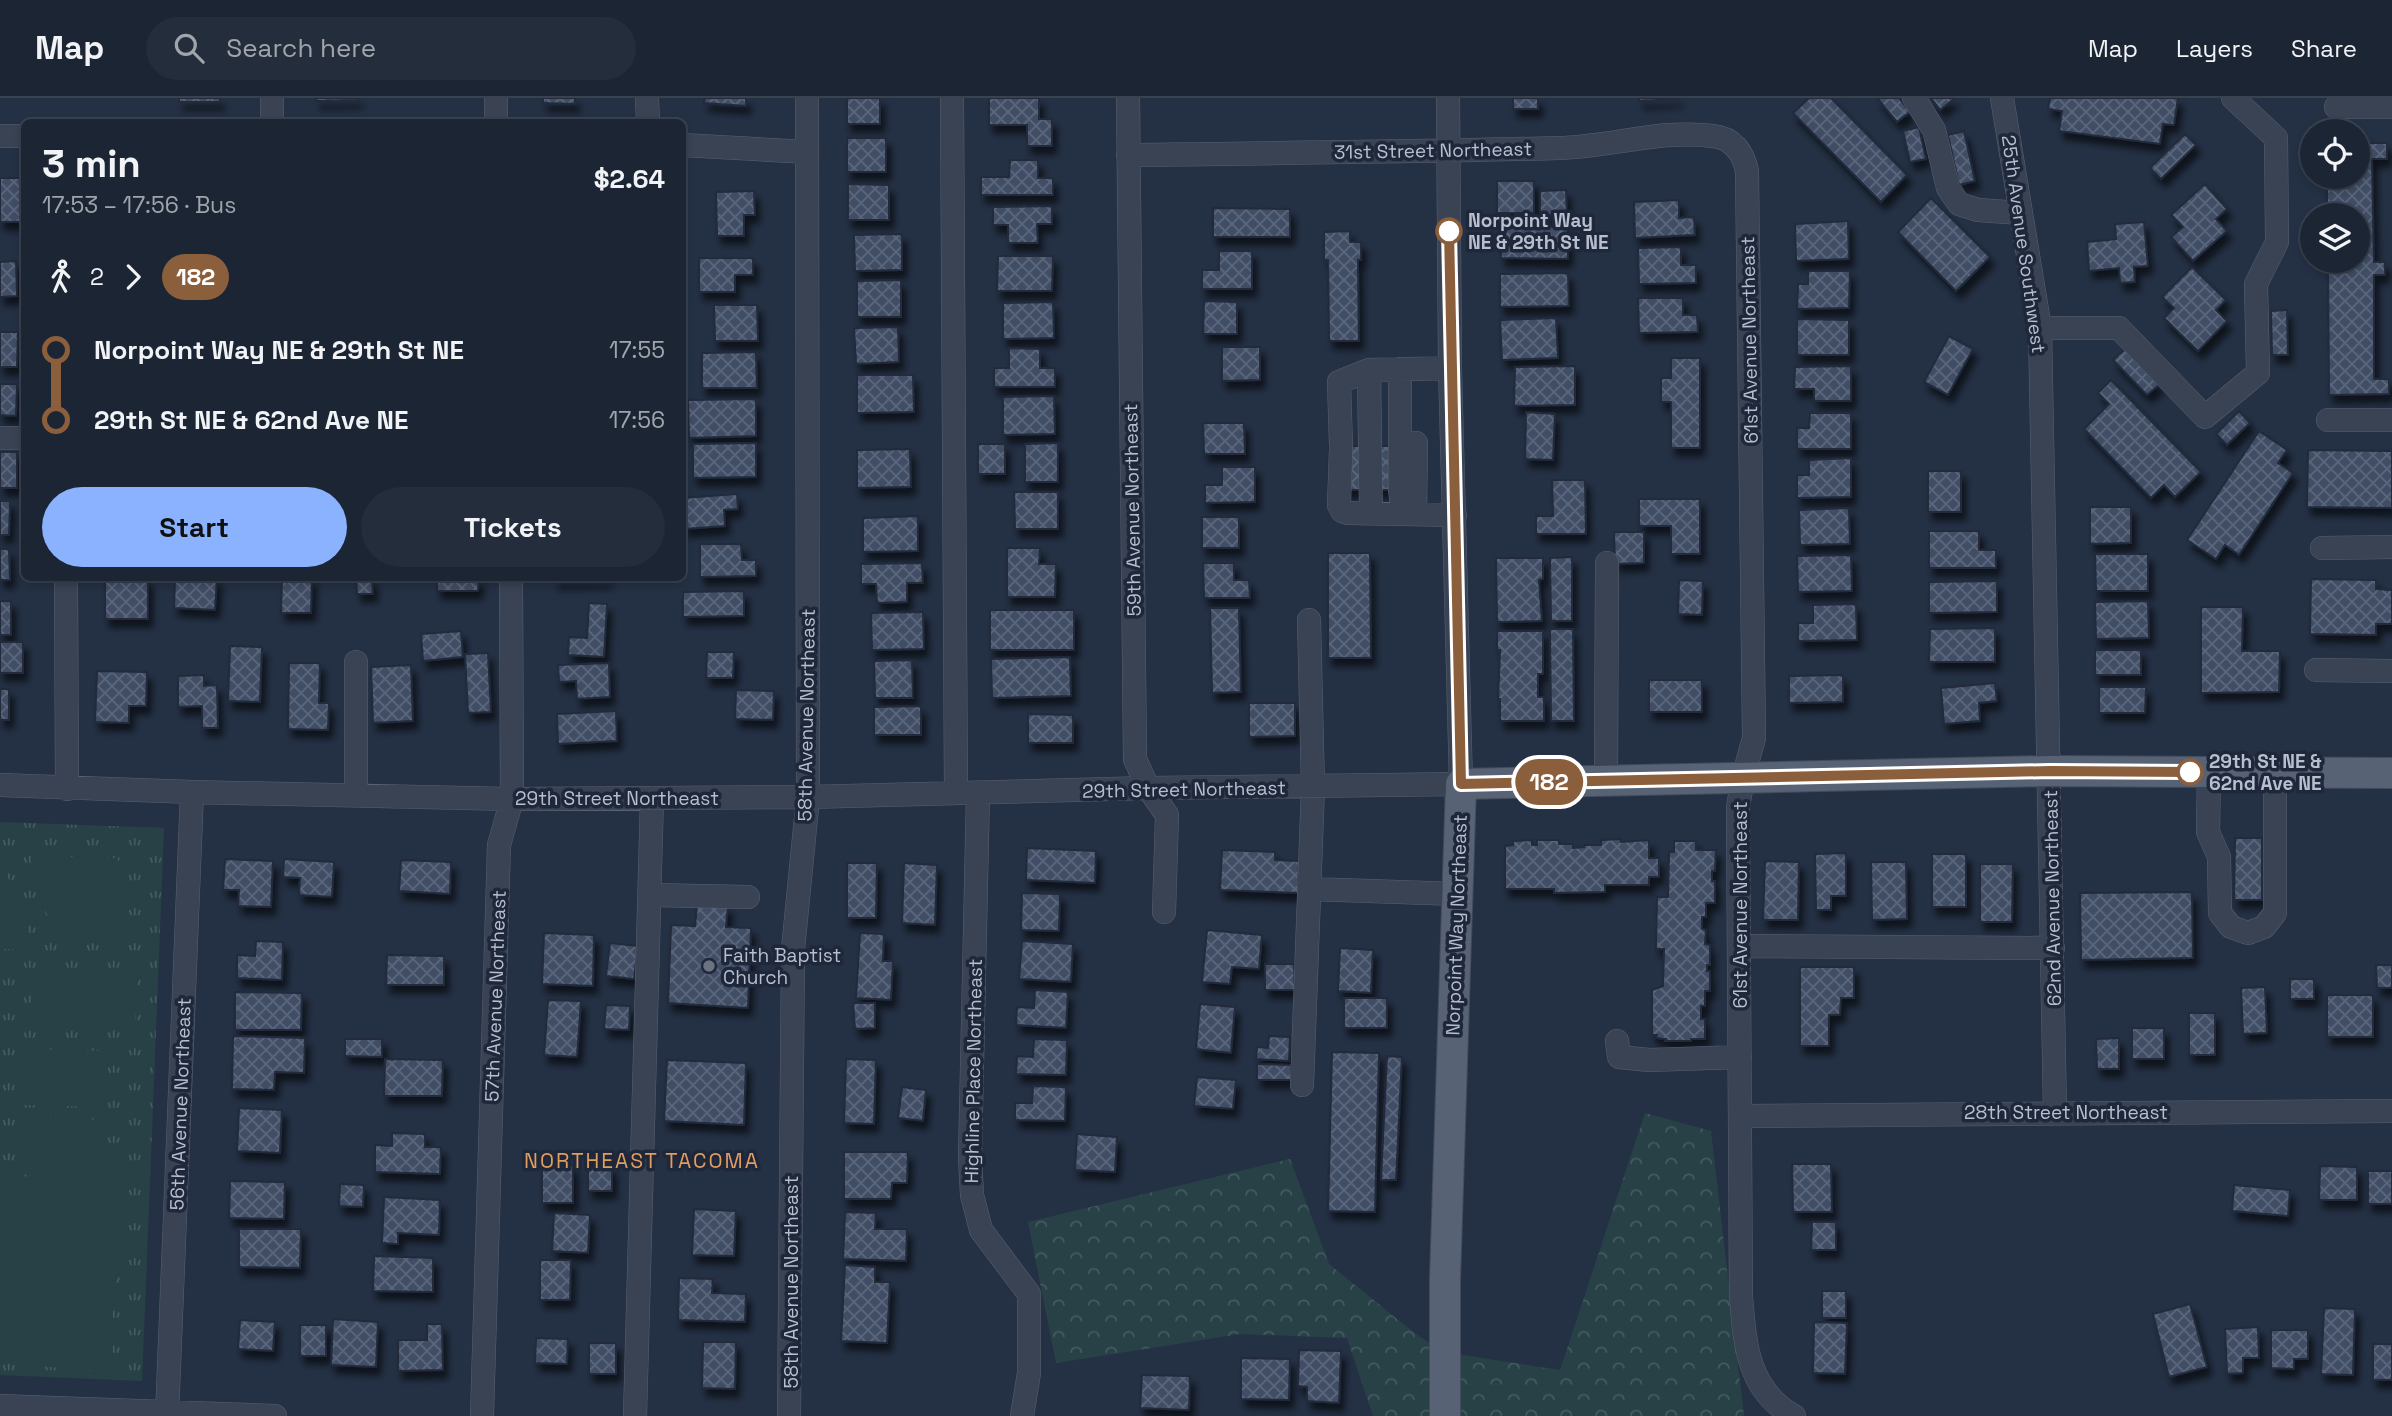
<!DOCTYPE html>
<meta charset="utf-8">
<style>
:root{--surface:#1b2534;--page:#242d3c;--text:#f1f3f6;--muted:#a0a5ac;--line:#39424f;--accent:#8ab2ff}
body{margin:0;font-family:"Space Grotesk",sans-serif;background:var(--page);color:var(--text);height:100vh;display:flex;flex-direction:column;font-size:26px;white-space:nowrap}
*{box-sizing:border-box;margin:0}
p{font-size:23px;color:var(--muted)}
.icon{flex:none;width:38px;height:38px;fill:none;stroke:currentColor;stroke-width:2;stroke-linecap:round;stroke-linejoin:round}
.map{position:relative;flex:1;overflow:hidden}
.drawer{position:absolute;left:21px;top:21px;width:665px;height:462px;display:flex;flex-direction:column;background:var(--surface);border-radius:10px;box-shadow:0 4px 10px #0003,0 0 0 2px var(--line)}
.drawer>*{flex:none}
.badge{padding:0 14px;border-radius:23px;font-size:24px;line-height:46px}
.fabs{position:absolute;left:2300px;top:21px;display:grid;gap:14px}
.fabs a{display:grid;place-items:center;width:70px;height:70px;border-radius:50%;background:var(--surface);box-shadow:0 4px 10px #0003,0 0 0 2px var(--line);font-size:35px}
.map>.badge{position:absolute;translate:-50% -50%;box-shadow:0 0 0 4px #fff}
.legs{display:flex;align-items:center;gap:10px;height:77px;padding:0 21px;font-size:23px}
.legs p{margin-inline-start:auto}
.headline{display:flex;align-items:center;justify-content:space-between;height:119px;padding:0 21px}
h1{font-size:38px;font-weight:600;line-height:52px}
.primary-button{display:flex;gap:14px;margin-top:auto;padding:14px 21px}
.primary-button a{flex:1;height:80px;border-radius:42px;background:var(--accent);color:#111;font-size:28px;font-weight:600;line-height:80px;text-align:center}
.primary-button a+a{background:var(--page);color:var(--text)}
ul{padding:0 21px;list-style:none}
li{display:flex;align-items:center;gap:24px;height:70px;font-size:26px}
li i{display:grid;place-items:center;width:10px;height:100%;margin:0 9px;background:currentColor}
li i::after{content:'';width:18px;height:18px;margin:-9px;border:5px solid;border-radius:50%;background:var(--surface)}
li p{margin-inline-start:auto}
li:first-child i{background:linear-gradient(#0000 50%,currentColor 0)}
li:last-child i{background:linear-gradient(currentColor 50%,#0000 0)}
header{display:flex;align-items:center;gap:42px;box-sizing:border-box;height:98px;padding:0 35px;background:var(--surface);border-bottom:2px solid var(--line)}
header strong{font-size:33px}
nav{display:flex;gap:38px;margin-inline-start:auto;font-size:24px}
.search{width:490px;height:63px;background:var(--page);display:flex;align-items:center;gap:18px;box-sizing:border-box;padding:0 24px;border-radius:38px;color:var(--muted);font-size:26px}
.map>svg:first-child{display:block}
</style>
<header>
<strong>Map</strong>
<div class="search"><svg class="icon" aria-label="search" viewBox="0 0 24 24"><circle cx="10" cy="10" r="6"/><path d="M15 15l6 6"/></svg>Search here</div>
<nav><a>Map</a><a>Layers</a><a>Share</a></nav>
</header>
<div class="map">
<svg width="2392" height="1318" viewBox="0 0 2392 1318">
<defs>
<pattern id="forest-crowns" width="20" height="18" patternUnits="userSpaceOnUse" patternTransform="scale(1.75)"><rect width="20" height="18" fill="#274146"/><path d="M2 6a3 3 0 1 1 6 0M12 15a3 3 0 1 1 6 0" fill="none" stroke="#445b60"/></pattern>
<pattern id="park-tufts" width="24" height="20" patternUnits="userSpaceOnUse" patternTransform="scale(1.75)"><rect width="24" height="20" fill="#274146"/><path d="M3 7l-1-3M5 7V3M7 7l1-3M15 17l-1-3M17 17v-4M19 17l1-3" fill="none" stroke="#445b60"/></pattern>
<pattern id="building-cross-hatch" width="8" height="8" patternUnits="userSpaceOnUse" patternTransform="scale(1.75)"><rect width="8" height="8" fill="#414e65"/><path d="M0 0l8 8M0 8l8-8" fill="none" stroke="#5a667a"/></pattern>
<filter id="shadow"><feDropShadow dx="4.5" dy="8" stdDeviation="3.5" flood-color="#0009"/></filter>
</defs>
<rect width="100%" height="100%" fill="#243145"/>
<path fill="url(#forest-crowns)" d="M1645 1015 1711 1033 1744 1318H1373L1347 1240 1240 1236 1056 1265 1028 1124 1290 1061 1329 1166 1417 1237 1444 1254 1560 1272Z"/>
<path fill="url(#park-tufts)" d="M0 724 164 730 142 1283 0 1277Z"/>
<path fill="#274146" d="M31 758 116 760 123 768 120 850C53 838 41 826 31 758Z
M0 769C22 796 27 819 31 852L0 851Z
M34 870 137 874 135 931 32 927Z
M22 951 108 953 107 1009 21 1007Z
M20 1020 106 1022V1072L122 1074 120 1174 113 1188 112 1267 104 1273 0 1265V1086L31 1077 19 1076Z"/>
<path fill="url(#building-cross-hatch)" stroke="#202a3b" stroke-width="2" filter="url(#shadow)" d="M179 0H220V4H179Z
M316 0H359V2L316 3Z
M543 0H575V6L543 5Z
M705 0H746V8L704 5Z
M847 0H880V26H847Z
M989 0H1039V21H1052V48H1027V27H989Z
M1513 0H1538V11H1513Z
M1639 0H1679V1L1639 3Z
M1809 0H1831L1907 77 1881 104 1793 15Z
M1877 0H1899L1910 14 1897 24Z
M1931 0H1953L1954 1 1940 12Z
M2050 0H2178L2174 27 2163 26 2160 46 2059 33 2062 13 2048 11Z
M1919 29 1926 61 1910 64 1903 33Z
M1964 33 1975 83 1959 87 1948 37Z
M2185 36 2196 47 2161 81 2150 70Z
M847 40H886V74H847Z
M2357 45H2387V61H2372L2374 164H2385V177H2374V281H2389V296L2329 297 2328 163H2357V117H2327V79H2357Z
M1010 62H1038V80H1053V97H981V79H1009Z
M0 80H23V124H0Z
M1497 83H1534V115H1497Z
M848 86 889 87V122H848Z
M2205 86 2227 111 2216 121 2227 133 2193 163 2171 139 2183 129 2171 117Z
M1566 92 1567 116 1540 117V93Z
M754 93 755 117H744V138H717L716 94Z
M1931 100 1990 159 1956 193 1898 134Z
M1679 102V120L1694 119 1695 137 1635 140 1634 104Z
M1052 108V126H1037L1038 145H1008V127H993V109Z
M1213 110 1290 111V139H1213Z
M1848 123 1849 161 1796 163 1795 126Z
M2144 124 2148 168 2134 169 2135 184 2120 185 2119 170 2089 173 2087 144 2116 141 2115 126Z
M1501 128 1568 129V161L1501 160Z
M1350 133V144H1361V162H1358L1359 243H1329L1328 162H1324V134Z
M902 136V172L855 173 854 137Z
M1681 149V167H1696V185L1639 186 1638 150Z
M1219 153H1252V191H1202V172H1219Z
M998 158H1053L1052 193H997Z
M699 160H753V177H735V194H699Z
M16 163 17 198 0 199V164Z
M2192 169 2226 202 2216 212 2227 223 2198 253 2164 220 2174 210 2162 199Z
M1808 173H1850L1849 210 1797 211 1798 186H1808Z
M1568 175 1569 208 1500 209V176Z
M901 182V219H857V183Z
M1638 200H1683V217H1697L1698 234 1639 235Z
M1204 203 1237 204V236H1203Z
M1053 204 1054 240 1003 241V205Z
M714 207H757L758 243H715Z
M2287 212 2288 257H2272L2271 213Z
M1556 220 1558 260 1502 262 1500 222Z
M1797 221 1849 222V257H1797Z
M898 229 899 264 856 266 854 230Z
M0 234H18L17 269H0Z
M1949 238 1973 251 1948 297 1924 284Z
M1222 249H1260V282L1222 283Z
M1009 250 1040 251V270H1055V289H994V270H1009Z
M2125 251 2159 287 2147 297 2113 262Z
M756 254 757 290H702V255Z
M1671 260H1700V350H1671V304H1661V280H1671Z
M1575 268V307L1514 308 1515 269Z
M1851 268V303H1814V291H1794L1795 269Z
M857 277H913L914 314 857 315Z
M2111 282 2201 374 2175 399 2164 387 2151 400 2084 331 2109 306 2098 295Z
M0 286H17L16 318 0 317Z
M1054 298 1055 336 1003 337V299Z
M756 301V338L689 340 688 302Z
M2239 313 2250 325 2227 347 2216 336Z
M1526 314 1555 316 1553 362 1525 361Z
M1810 315H1851V351H1797V330H1809Z
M1203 325H1244L1245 356H1204Z
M2259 333 2287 352 2278 365 2293 375 2239 457 2225 447 2216 461 2187 442Z
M756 345V379L693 380V346Z
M1058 345V384H1025V346Z
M978 346H1005V376H978Z
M1329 348H1412V392H1330Z
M910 351 911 389 857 390V352Z
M2308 352 2392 353V410L2307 409Z
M0 354H17V390H0Z
M1851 360V399L1797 400V377H1809V362Z
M1222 369H1255V404L1205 405V387H1222Z
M1928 373H1961V414H1928Z
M1552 382H1585L1586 436H1536V418H1553Z
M1014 394H1058V431H1015Z
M737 396 738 411 724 412 725 428 684 431 682 400Z
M1639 401H1700V456H1671V428H1639Z
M0 403H10L9 437H0Z
M2090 409H2131V445L2090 446Z
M1849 410 1850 446 1800 447 1799 412Z
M918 418V453L863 454V420Z
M1202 419H1239V450H1202Z
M1929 433H1979V452H1996V470H1929Z
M1614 434H1644V465L1615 466Z
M700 446H741L742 462H756V478L700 479Z
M1007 450H1040L1039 466H1056L1055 499H1007Z
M0 451H9L10 482H0Z
M1328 455H1370L1371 560H1328Z
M2095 456H2148V493H2096Z
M1851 457 1852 493 1798 494 1797 458Z
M1572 459V523H1551L1550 460Z
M1496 460H1543V481L1539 482 1542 523 1497 524Z
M922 465 923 485H907V504L877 505 876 486H861V466Z
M1203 465H1234V482H1249L1250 500H1204Z
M105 480H148V521H105Z
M175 480H217L215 512 174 510Z
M282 480H312L311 515H281Z
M356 480H372L373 496H357Z
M437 480H479L478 493H437Z
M554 480H608V482L554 483Z
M2311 481 2376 482V491L2392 492V526H2376V537L2310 536Z
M1679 482 1703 483 1702 517 1678 516Z
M1997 483V514L1929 515V484Z
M744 493V518L683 519V494Z
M0 503H11V537H0Z
M2148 503 2149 540 2096 541 2095 504Z
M589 505 607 506 604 559 568 557 569 539 587 540Z
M1856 506 1857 542 1798 543V525H1813V507Z
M2201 509H2243L2242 553H2280L2279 594 2201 595Z
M1210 510H1239L1241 594 1212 595Z
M990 512H1074V552H990Z
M923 514 924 551 872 552 871 515Z
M1995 530V564H1929L1930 531Z
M1550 531H1573L1574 623H1551Z
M461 533 463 559 423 563 421 536Z
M1497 533H1543V576H1538V599H1544V623H1500V601H1498L1500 552H1497Z
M0 544H23V575H0Z
M230 548 262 549 260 604 228 603Z
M2095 552H2141V577H2095Z
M707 554H734L733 580H706Z
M488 555 491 614 468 615 465 556Z
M1070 559 1071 598 992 600 991 561Z
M912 562 913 600H875L874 563Z
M289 565H320L319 605H329L328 632 288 631Z
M609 565 610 599 577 601 576 583 559 584 558 567Z
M411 567 413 623 373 625 371 569Z
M97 573 147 574 146 608H129V625L95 624Z
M204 577V588L217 587 218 630H202V608L178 609V578Z
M1843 577V604L1789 605V578Z
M1649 582H1702V614H1649Z
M1995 585 1997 603 1979 605 1980 623 1944 626 1941 590Z
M2099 589H2146L2145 615H2099Z
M0 591H9V622H0Z
M736 592 774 593 773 622 735 621Z
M1249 605H1295V638L1249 639Z
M921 608V637H874V609Z
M616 613 617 643 558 646 557 616Z
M1028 616 1073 617V645H1028Z
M2235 740H2262V802H2234Z
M1621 741V744L1649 742V760H1659V779H1649V787H1605V794L1554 795V791H1505V748L1513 747V743L1532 742V747H1537V742H1559V746H1573V750L1584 749V747H1601V742Z
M1674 743H1696V752H1716L1715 773H1712V783H1715V805H1706V819H1702V831L1706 832 1705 846 1710 847V867H1707V873H1710V893H1705V908H1701V921H1705V941H1691V943H1665L1666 941 1656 940 1657 937H1652V892L1663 888 1664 851H1656L1657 799H1668L1669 754H1674Z
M1027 750 1096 753 1095 785 1026 782Z
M1222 752 1275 754V762L1299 763 1298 795 1220 792Z
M1846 755V798H1831V812H1816L1815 756Z
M1932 756H1966V809H1932Z
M225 761 273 763 271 809 238 808 239 792H223Z
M284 761 334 764 332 799 299 797 300 780 283 779Z
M401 762 451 764 450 796 399 793Z
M1765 763 1799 764 1798 822H1763Z
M1871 764H1906L1907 821 1872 822Z
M847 765H877L876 820H847Z
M904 765 937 767 935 827 902 825Z
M1980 766H2013L2012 824H1980Z
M2192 794 2193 860 2081 862 2080 795Z
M1022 795 1060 796 1059 833 1021 832Z
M697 806 728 808 726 829 751 830 748 910 668 905 671 827 695 828Z
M1207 832 1262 837 1259 871 1232 869 1230 886 1202 884Z
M544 835 594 837 593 888 542 886Z
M860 835 884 836 883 863H893L891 902 856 900Z
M256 843 283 844 282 882 237 880V857L255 858Z
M1022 843 1073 846 1071 884 1019 881Z
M610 845 638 848 634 881 606 878Z
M1340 850 1373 852 1371 895 1338 893Z
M387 857 444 858V887H386Z
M1265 866H1294L1295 892H1265Z
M2376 867H2392V890H2377Z
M1800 869H1854V900H1841L1840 917H1829V948H1800Z
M2290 881H2314V901H2290Z
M2265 889 2267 935 2243 936 2241 890Z
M1035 892 1068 894 1066 930 1016 927 1017 909 1034 910Z
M235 894 302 895 301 932H235Z
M2327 897H2373V939H2327Z
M1344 900H1387V930H1344Z
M548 902 581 903 577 959 544 957Z
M853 905H875V930L855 931Z
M1200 906 1235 909 1231 955 1196 951Z
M606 907 630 908 629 932 604 931Z
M2189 915H2215V957H2189Z
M2132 930H2164V961H2132Z
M233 938 305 940 304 975 275 974 274 992 232 991Z
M1269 938 1290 939 1289 963 1256 961 1257 949 1268 950Z
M2119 940V971H2097L2096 941Z
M345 941H382V959L345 958Z
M1034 941 1067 942 1066 977 1016 976 1017 958 1033 959Z
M1332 954 1379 955 1375 1114 1328 1113Z
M1387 958 1402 959 1396 1082H1381Z
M385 961 443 962 442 998H384Z
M846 961 876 962 874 1026 844 1025Z
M667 962 746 965 744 1027 664 1023Z
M1257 966 1291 967V982H1257Z
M1197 979 1236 982 1233 1011 1194 1008Z
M1033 988 1066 989 1065 1023 1015 1022V1005H1032Z
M902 989 926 992 923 1023 898 1020Z
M239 1010 282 1012 280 1055 237 1053Z
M392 1035 425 1036V1049H441L440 1076 375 1074V1047L392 1048Z
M1077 1036 1117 1039 1115 1074 1075 1072Z
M844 1054H908L907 1085H892L891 1101H844Z
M1792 1066H1831L1832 1114H1793Z
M542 1067H573V1105H542Z
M588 1067 612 1068V1093H588Z
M2320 1068 2357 1069V1102H2319Z
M2368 1073H2392V1106H2368Z
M230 1083 285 1084 284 1121 229 1120Z
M340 1086 364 1087 363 1109 339 1108Z
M2234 1087 2290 1092 2288 1118 2232 1113Z
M384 1099 440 1102 439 1137 398 1135V1146L382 1145Z
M694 1111 736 1113 734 1158 692 1157Z
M845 1114 876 1115 875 1131H907L906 1163 843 1161Z
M554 1115 590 1117 588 1155 552 1153Z
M1812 1124H1836V1152H1811Z
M239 1131H301L300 1170 239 1169Z
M374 1158 433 1160V1194L373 1193Z
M540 1162H571L570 1202H540Z
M845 1167 875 1169V1184H890L887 1245 841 1243Z
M679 1180 713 1181 712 1195 746 1196 745 1224 678 1222Z
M1822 1193H1846V1220H1822Z
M2190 1206 2207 1269 2169 1279 2153 1216Z
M2324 1210 2355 1211 2353 1277 2321 1276Z
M333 1221 378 1224 376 1269 331 1267Z
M240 1222 275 1224 273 1253 238 1251Z
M1814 1224 1847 1225 1845 1276 1813 1275Z
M427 1226H442L443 1272 398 1273V1242H427Z
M300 1227H326V1258H300Z
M2258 1229 2259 1260H2243V1275L2227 1276 2225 1231Z
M2271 1232H2308V1261H2294V1271L2271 1270Z
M536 1240 568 1241 567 1266 535 1265Z
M703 1244H736L735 1291 702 1290Z
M589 1245H616V1276H589Z
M2373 1246H2392V1282H2373Z
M1299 1252 1341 1253 1339 1305 1307 1303V1289L1298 1288Z
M1241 1260 1290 1261 1289 1302 1241 1301Z
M1142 1277 1190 1278 1189 1312 1140 1310Z"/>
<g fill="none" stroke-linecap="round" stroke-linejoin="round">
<g stroke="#586171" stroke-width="24">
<path id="minor" d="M272 0V24
M647 0 648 24
M952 0 956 695
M1128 0 1135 661 1148 690 1167 717 1164 814
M1914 0 1934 32 1948 90 1959 106 1978 112 2021 115
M2002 0 2040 230 2055 1014
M2336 9H2392
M496 24V0
M0 38H24
M682 47 807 54
M1128 57C1272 55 1416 54 1559 50 1610 49 1661 31 1713 38 1733 40 1743 54 1747 73L1754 640 1743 680 1738 709 1741 1198C1745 1246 1747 1292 1794 1318
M2040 230H2119L2205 319 2258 275 2256 186 2277 144 2276 40 2233 0
M1450 270 1369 272 1339 284 1341 348 1339 407 1342 413 1348 415 1455 417
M1400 271V392L1403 416
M1369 272 1371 415
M2328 322H2392
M0 340H24
M1415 416 1416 345
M2322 450 2392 449
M66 480 67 691
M356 564V697
M2316 572 2392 573
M2209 674 2208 734 2219 759 2220 815 2231 829 2248 835 2264 829 2275 815V675
M1606 682 1607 465
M0 687 192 694 512 701 808 699 1148 690 1461 686 1450 270 1448 0
M978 695 970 1059 972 1097 981 1132 1029 1196V1275L1022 1318
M1310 791 1457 796
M650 797 748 799
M1740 848 2053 850
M1617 943 1619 959 1649 962 1740 959
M1302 987 1313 689 1309 522
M1740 1018 2392 1013
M0 1308 275 1318
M167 1318 192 694
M482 1318 499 747 512 701 511 480
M635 1318 652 700
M789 1318 793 851 808 699 807 0"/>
</g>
<g stroke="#434c5d" stroke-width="32">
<path id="major" d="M1445 1318V1181L1461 686 2050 673 2392 675"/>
</g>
<use href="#minor" stroke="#394354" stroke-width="23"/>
<use href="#major" stroke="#576274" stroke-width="30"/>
</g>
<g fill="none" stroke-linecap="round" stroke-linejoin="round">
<g stroke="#fff" stroke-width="16">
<path id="line-1" d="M1449 133 1461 686 2050 673 2190 674"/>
</g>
<use href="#line-1" stroke="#8b5e3c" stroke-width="10"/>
</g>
<g fill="#fff" stroke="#8b5e3c" stroke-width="3.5">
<circle cx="1449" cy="133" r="12"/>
<circle cx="2190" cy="674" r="12"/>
</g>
<circle fill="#6b7280" stroke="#1e283a" stroke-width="2.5" cx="709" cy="868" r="7"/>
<g text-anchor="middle" stroke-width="7" stroke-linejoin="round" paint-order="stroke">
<g font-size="19" fill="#b7bfce" stroke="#1e283a">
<text transform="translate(1433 52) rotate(-1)" y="7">31st Street Northeast</text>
<text transform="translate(2024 146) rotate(82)" y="7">25th Avenue Southwest</text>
<text transform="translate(1749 242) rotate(-91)" y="7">61st Avenue Northeast</text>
<text transform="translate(1132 412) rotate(-91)" y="7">59th Avenue Northeast</text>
<text transform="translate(806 617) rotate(-89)" y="7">58th Avenue Northeast</text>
<text transform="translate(1184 691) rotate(-1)" y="7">29th Street Northeast</text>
<text x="617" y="707">29th Street Northeast</text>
<text transform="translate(2052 800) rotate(-91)" y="7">62nd Avenue Northeast</text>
<text transform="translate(1740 807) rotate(-90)" y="7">61st Avenue Northeast</text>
<text transform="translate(1456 827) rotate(-88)" y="7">Norpoint Way Northeast</text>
<text transform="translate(495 898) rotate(-88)" y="7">57th Avenue Northeast</text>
<text transform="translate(973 973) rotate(-89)" y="7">Highline Place Northeast</text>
<text transform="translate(180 1006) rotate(-88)" y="7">56th Avenue Northeast</text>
<text x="2066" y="1021">28th Street Northeast</text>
<text transform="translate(791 1184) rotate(-90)" y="7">58th Avenue Northeast</text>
</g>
<g font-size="19" font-weight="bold" fill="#b7bfce" stroke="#1e283a" text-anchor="start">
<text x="1468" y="129">Norpoint Way<tspan x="1468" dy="22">NE &amp; 29th St NE</tspan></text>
<text x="2209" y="670">29th St NE &amp;<tspan x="2209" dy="22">62nd Ave NE</tspan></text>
</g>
<g font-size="19" fill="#b7bfce" stroke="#1e283a" text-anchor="start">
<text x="723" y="864">Faith Baptist<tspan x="723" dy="22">Church</tspan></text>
</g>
<g font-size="21" letter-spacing="2" fill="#df9d60" stroke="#1e283a">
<text x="642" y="1070">NORTHEAST TACOMA</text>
</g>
</g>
</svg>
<div class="fabs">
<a><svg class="icon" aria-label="locate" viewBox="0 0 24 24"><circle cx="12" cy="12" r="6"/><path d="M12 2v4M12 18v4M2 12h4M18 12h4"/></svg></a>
<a><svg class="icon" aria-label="layers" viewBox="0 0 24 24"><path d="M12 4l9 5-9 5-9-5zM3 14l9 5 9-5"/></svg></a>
</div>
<b class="badge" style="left:1549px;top:684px;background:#8b5e3c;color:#fff">182</b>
<section class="drawer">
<div class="headline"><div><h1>3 min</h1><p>17:53 – 17:56 · Bus</p></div><b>$2.64</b></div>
<div class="legs"><svg class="icon" aria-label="walk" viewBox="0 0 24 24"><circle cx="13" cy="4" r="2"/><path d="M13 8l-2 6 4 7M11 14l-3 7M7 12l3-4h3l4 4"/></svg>2<svg class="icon" aria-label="forward" viewBox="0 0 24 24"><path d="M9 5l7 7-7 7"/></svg><b class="badge" style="background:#8b5e3c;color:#fff">182</b></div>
<ul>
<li><i style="color:#8b5e3c"></i><b>Norpoint Way NE &amp; 29th St NE</b><p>17:55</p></li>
<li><i style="color:#8b5e3c"></i><b>29th St NE &amp; 62nd Ave NE</b><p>17:56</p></li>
</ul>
<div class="primary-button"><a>Start</a><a>Tickets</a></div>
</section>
</div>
